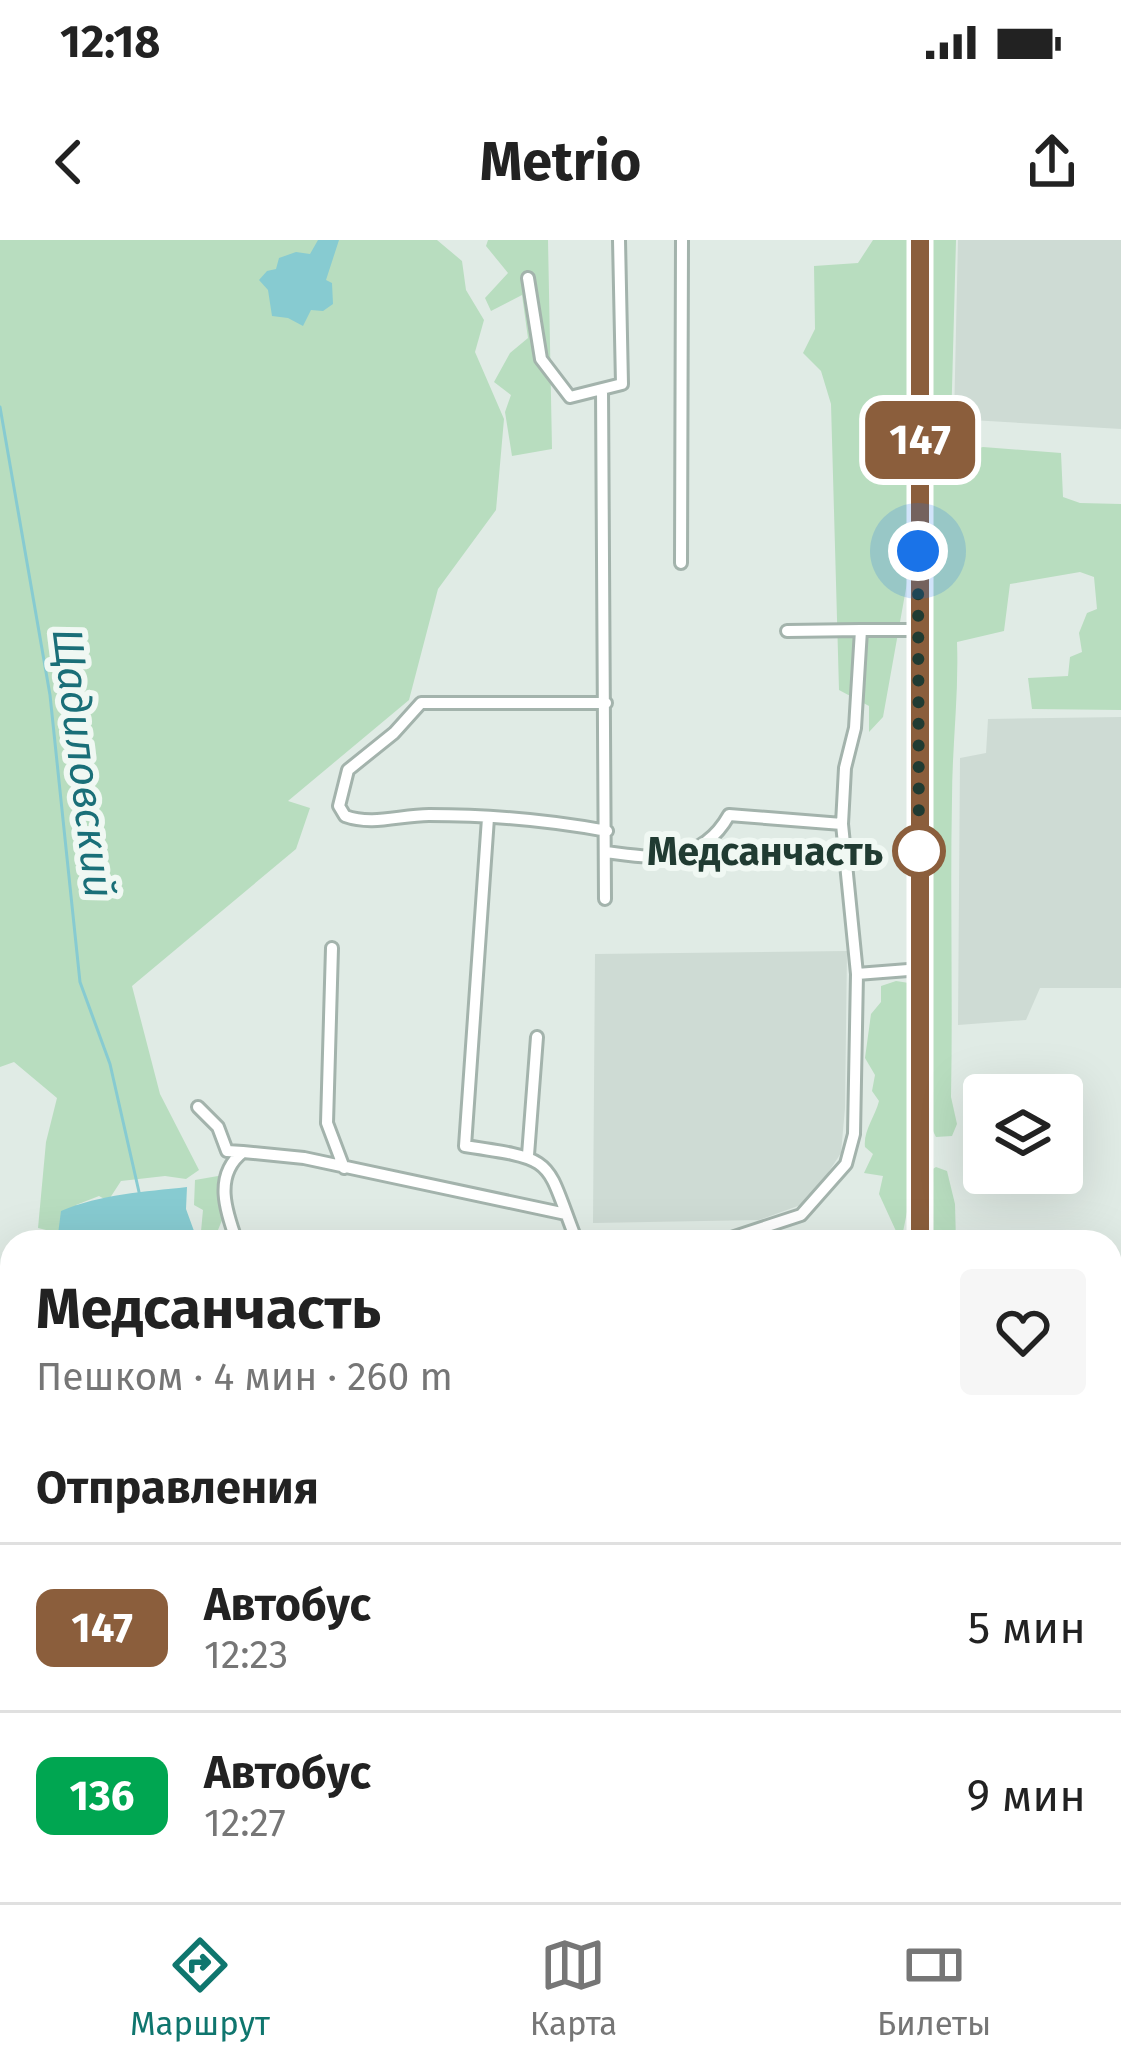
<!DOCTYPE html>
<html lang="ru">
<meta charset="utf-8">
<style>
:root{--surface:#fff;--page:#f6f6f6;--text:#222;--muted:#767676;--line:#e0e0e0;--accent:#0f766e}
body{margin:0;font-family:"Fira Sans",sans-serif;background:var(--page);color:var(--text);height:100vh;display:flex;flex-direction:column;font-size:45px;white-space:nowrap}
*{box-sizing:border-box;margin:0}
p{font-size:39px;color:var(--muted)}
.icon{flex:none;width:66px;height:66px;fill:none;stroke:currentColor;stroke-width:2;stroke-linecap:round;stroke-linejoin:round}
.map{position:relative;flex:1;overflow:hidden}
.sheet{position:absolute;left:0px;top:990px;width:1122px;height:672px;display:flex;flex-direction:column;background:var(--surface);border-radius:36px 36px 0 0;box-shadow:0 12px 48px #0002}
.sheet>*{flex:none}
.badge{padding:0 24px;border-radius:18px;font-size:42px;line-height:78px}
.buttons{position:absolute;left:963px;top:834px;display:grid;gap:24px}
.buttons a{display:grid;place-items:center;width:120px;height:120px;border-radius:12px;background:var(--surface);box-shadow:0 12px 48px #0002;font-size:60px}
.you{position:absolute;width:60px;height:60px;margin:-30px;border:9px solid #fff;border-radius:50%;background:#1a73e8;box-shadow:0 0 0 18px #1a73e833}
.map>.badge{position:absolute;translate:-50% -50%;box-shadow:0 0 0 6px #fff}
h2{padding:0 36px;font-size:45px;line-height:108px}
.round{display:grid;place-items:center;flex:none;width:126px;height:126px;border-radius:12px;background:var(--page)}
.headline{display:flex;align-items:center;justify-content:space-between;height:204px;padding:0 36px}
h1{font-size:57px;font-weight:700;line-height:90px}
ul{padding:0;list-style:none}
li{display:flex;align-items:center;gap:36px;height:168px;padding:0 36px;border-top:3px solid var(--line)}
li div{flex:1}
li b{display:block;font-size:45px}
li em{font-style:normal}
li .badge{min-width:132px;font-weight:700;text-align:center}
.status{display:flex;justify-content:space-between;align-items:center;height:84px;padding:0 60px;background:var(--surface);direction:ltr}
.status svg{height:33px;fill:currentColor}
header{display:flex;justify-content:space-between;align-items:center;height:156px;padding:0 36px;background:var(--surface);font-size:54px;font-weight:700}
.dock{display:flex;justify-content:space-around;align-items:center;height:168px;border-top:3px solid var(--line);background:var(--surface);font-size:33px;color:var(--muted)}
.dock a{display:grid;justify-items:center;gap:6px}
.dock .active{color:var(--accent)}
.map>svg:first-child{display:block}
</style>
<div class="status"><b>12:18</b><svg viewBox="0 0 49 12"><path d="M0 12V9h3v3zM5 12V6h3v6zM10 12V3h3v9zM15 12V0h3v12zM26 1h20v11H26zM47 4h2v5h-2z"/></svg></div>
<header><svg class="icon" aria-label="back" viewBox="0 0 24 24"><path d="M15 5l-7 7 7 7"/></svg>Metrio<svg class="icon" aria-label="share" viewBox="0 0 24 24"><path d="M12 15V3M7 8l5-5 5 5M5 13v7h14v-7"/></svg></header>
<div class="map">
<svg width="1121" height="1662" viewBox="0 0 1121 1662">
<rect width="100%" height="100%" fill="#e0ebe5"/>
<path fill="#cedbd4" d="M958 0H1121V189L954 179Z
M1121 477V748H1040L1026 780 958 785 960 518 986 513 988 479Z
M847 711 845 868 841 913 809 962 759 980 593 983 595 714Z
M633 1650H802L804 1662H634Z"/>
<path fill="#b8ddbf" d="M0 0H437L462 21 466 50 484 80 475 112 504 179 496 270 438 349 409 460 288 561 310 568 296 609 132 746 160 854 199 930 186 939 165 936 121 941 108 961 99 956 76 965 82 1002H44L58 993 38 988 46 902 57 858 14 822 0 827Z
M488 0H548L552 209 512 216 505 172 511 155 494 142 510 113 528 98 522 55 491 71 485 58 508 33 486 6Z
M873 0H912L907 205 912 315 883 477 869 492V466L839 450 831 164 821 131 803 113 815 89 814 26 858 23Z
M928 0H956L951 186 961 213 983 207 1061 213 1063 257 1080 263 1121 264V470L1032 469 1028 438 1068 436 1070 417 1082 412 1079 393 1087 373 1097 369 1094 337 1080 332 1010 344 1004 391 957 402C959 455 952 506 952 559 950 658 953 757 951 857L957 884 952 896 936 897 926 877 924 794 928 782Z
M896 741 909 743 911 759 907 972 901 1002 879 954 883 936 864 933 873 914 865 907C863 891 875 877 879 861L872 851 875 835 865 818 871 774 881 762V746Z
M936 927 947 931 955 964 956 1002H930L928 932Z
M218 936 225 943V973L218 990 224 1002H200L203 970 194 965 195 940Z"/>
<path fill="#87cbd1" d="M318 0H339L326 40 332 43 333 64 323 71 311 70 303 86 288 78 272 76 268 50 259 40 267 31 276 29 279 18 296 12 310 14Z
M187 947 186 969 198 1002H57L61 971C101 954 144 952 187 947Z"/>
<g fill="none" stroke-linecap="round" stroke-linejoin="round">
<path stroke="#87cbd1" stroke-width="3" d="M0 167 50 455 80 742 110 824 139 952
M242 1650 262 1662"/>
<g stroke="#a3b3ac" stroke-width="16">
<path id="minor" d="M920 0V1002
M528 38 541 119 570 157 602 149
M681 323 682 0
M787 391 861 390
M606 463H421L394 493 348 530 339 566 345 576C373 586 400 575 429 575 488 575 548 580 607 591
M488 578 465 906C559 920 544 918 577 1002
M606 612C655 619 701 625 729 575L842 584
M605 659 602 149 622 144 619 0
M332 708 327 883 344 928
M857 734 842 584 845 528 855 488 861 390H917
M198 867 218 887 227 911 243 912C213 935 226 972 237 1002
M243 912 304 918 566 974
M528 915 537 797
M719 1002 801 975 846 924 854 894 857 734 921 729
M0 1151 12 1148
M0 1273 12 1268
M1028 1650 1029 1662
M509 1662 520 1650"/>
</g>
<use href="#minor" stroke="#fff" stroke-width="10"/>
</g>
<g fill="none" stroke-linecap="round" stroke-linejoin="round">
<g stroke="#fff" stroke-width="27">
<path id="line" d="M920 0V1002"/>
</g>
<use href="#line" stroke="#8b5e3c" stroke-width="18"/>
<path stroke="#203b32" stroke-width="12" stroke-dasharray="0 21.6" d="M918 311 919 617V611"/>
</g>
<circle fill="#fff" stroke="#8b5e3c" stroke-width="6" cx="919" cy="611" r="24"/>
<g text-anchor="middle" stroke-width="12" stroke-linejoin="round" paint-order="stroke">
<g font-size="39" font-weight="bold" fill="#203b32" stroke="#f0f8f3" text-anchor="end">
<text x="883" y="625">Медсанчасть</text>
</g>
<g font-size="42" font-style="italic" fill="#1a6f78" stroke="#f0f8f3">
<text transform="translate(84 523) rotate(83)" y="15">Щадиловский</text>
</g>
</g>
</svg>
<div class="buttons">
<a><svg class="icon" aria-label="layers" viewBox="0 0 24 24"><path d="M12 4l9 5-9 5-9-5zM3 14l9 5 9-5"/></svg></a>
</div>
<div class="you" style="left:918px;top:311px"></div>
<b class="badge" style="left:920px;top:200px;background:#8b5e3c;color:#fff">147</b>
<section class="sheet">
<div class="headline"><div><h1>Медсанчасть</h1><p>Пешком · 4 мин · 260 m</p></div><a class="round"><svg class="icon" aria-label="heart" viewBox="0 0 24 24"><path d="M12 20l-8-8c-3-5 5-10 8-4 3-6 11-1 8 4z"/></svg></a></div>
<h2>Отправления</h2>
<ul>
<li><span class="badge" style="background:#8b5e3c;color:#fff">147</span><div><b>Автобус</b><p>12:23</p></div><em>5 мин</em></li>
<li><span class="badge" style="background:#00a651;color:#fff">136</span><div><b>Автобус</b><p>12:27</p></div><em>9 мин</em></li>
</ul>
</section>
</div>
<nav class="dock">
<a class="active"><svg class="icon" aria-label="directions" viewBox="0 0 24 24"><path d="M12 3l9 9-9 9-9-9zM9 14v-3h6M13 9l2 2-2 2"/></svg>Маршрут</a>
<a><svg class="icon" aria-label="map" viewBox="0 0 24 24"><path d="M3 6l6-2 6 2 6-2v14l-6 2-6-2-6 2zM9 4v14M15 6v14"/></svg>Карта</a>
<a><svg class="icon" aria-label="tickets" viewBox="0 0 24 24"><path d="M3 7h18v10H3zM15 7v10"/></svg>Билеты</a>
</nav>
